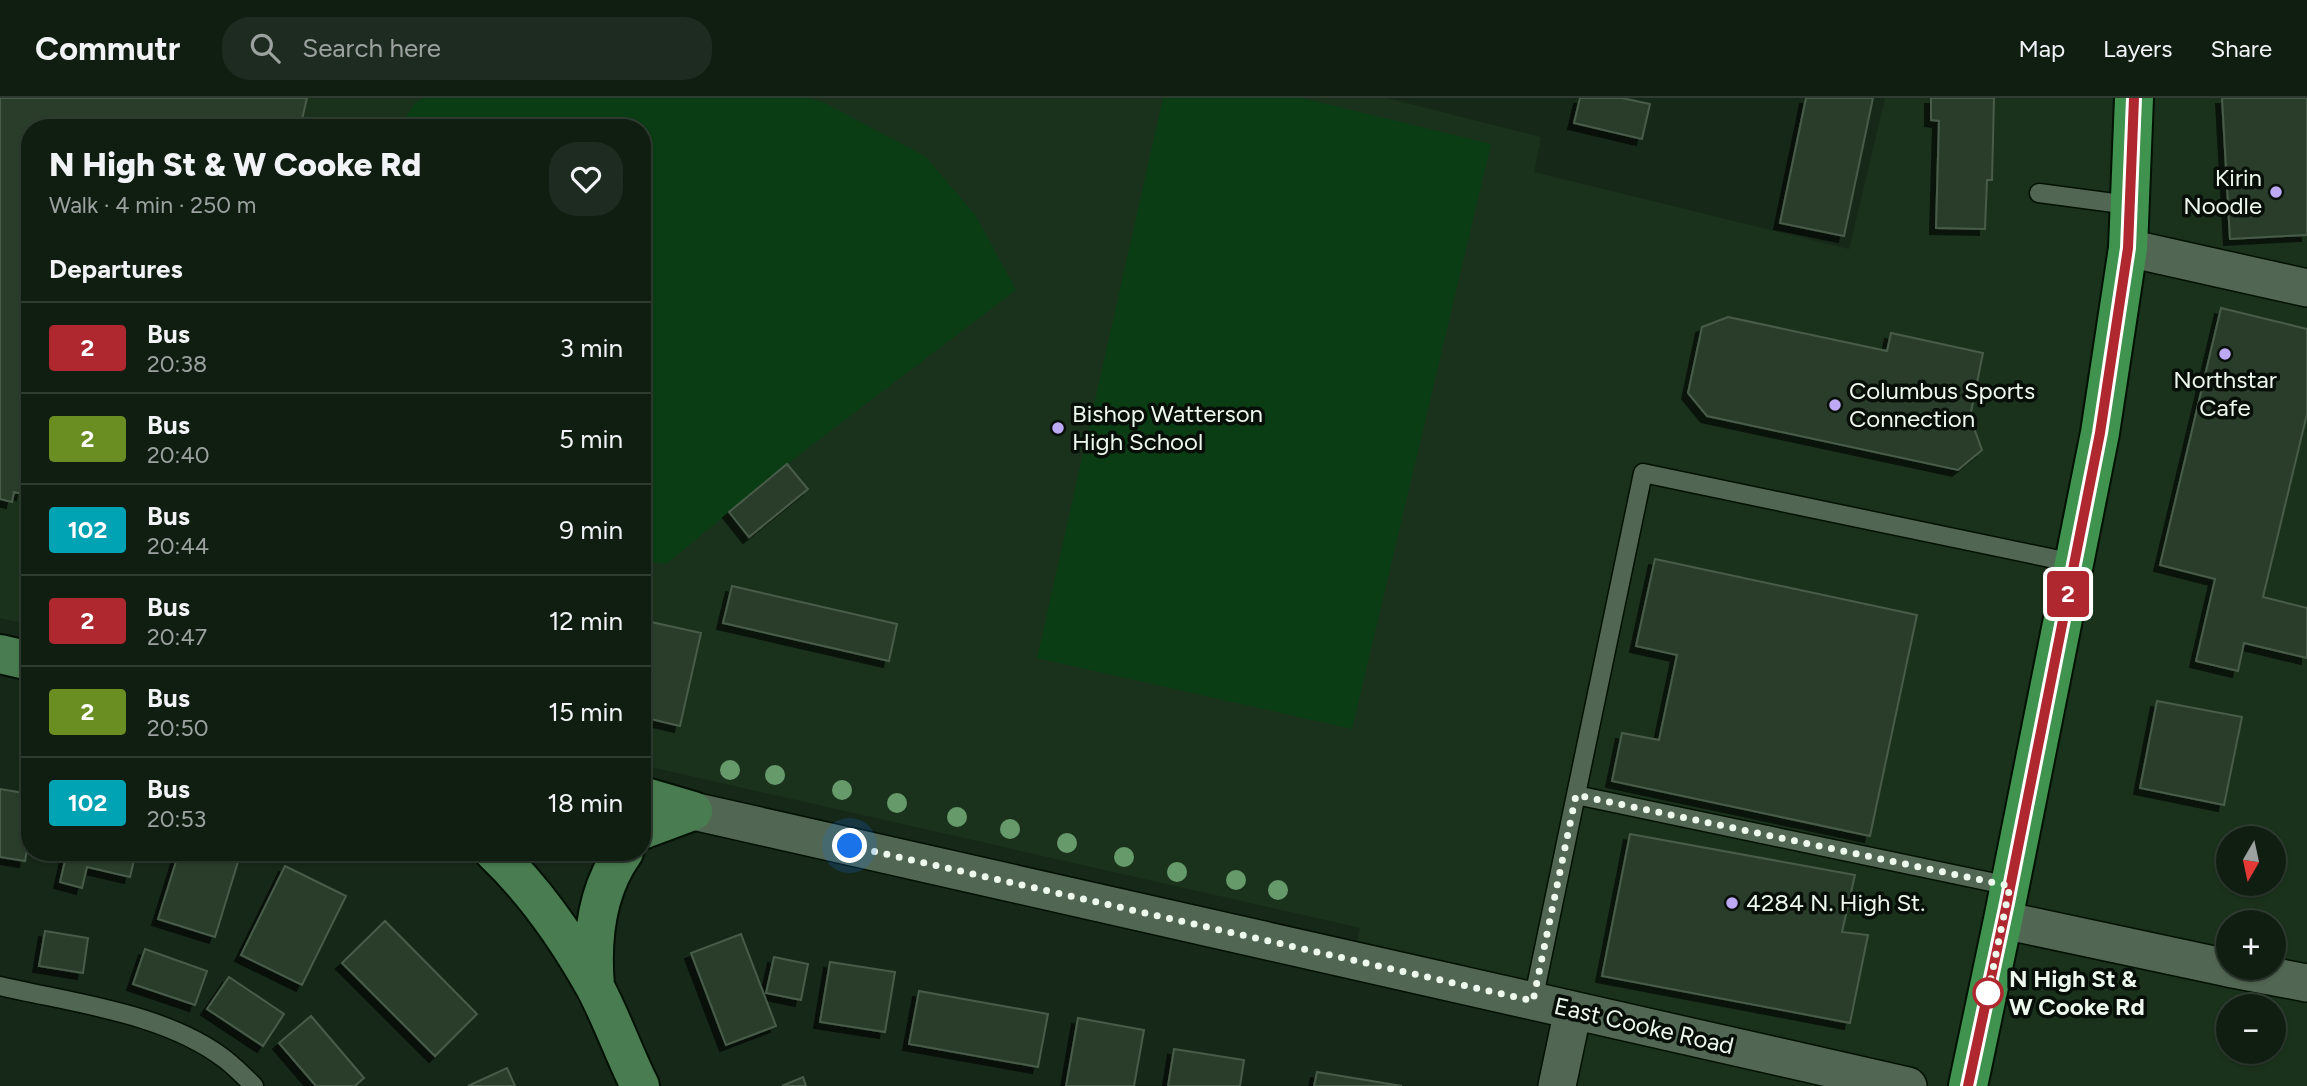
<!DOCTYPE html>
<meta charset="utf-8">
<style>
:root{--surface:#101e12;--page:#1e2b20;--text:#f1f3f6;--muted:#9ca29f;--line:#303c32}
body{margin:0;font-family:Figtree,sans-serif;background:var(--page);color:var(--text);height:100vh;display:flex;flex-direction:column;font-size:26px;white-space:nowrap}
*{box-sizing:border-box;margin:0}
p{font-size:23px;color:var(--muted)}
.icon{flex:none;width:38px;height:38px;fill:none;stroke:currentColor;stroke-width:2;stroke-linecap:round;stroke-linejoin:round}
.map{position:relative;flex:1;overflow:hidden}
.side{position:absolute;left:21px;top:21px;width:630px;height:742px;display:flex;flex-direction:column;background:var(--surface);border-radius:28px;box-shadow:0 2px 5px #0004,0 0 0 2px var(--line)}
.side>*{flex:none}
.badge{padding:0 14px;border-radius:5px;font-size:24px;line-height:46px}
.needle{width:46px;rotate:189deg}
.tools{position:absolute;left:2216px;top:728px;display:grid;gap:14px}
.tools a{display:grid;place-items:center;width:70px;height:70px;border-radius:50%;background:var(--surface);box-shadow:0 2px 5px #0004,0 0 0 2px var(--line);font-size:35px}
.you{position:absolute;width:35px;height:35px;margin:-18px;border:5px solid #fff;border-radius:50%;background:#1a73e8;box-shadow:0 0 0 10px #1a73e833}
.map>.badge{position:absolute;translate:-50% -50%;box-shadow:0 0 0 4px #fff}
h2{padding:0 28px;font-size:26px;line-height:63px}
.round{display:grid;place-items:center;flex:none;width:74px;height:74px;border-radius:28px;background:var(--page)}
.overview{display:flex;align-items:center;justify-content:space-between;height:119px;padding:0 28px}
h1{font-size:33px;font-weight:800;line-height:52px}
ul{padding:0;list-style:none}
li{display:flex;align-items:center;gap:21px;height:91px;padding:0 28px;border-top:2px solid var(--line)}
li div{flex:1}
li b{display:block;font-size:26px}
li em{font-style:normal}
li .badge{min-width:77px;font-weight:700;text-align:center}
header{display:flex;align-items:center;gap:42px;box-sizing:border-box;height:98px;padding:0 35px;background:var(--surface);border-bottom:2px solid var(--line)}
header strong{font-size:33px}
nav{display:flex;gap:38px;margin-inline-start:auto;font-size:24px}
.search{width:490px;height:63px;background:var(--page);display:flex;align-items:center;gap:18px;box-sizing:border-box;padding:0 24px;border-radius:28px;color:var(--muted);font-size:26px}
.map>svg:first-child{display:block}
</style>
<header>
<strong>Commutr</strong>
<div class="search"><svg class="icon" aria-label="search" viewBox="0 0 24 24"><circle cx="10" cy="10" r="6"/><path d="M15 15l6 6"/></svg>Search here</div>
<nav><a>Map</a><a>Layers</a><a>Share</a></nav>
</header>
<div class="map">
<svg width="2307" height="988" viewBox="0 0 2307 988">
<defs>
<filter id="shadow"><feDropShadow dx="-6" dy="6" stdDeviation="0" flood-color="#0009"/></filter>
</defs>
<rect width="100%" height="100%" fill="#162818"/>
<path fill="#1a321c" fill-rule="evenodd" d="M0 0H1387L1541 39 1534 74 1849 151 1885 0H2307V988H1556L1572 915 1352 864 1360 830 642 667V30H30V527L0 520ZM2228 740H2273V786H2228ZM2228 824H2273V870H2228ZM2228 908H2273V954H2228Z"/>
<path fill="#0a3d14" d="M423 0H809L825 5 926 59 976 118 1016 192 804 353 666 466 642 463V30H399L415 5Z
M1163 0H1302L1491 46 1352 631 1037 560Z"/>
<path fill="#2a3e2c" stroke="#485c49" stroke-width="2" filter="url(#shadow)" d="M0 0H307L300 30H285L262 24 261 30H30V377L26 376 22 396 14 394 12 404 0 401Z
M1580 0H1622L1650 6 1642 41 1574 25Z
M1806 0H1873L1844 138 1780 125Z
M1931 0H1994L1992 82H1987L1985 131 1936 130 1939 23 1931 22Z
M2222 0H2307V137L2230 141Z
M2221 210 2307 231V316L2263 499 2307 510V560L2244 545 2238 573 2196 563 2215 481 2160 467Z
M1728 219 1887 253 1891 235 1983 255 1970 319 1982 352 1958 372 1707 318 1688 295 1702 229Z
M787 366 808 391 749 439 729 414Z
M1655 461 1917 517 1870 738 1612 683 1622 635 1659 642 1677 557 1636 548Z
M732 488 897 526 889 563 723 525Z
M642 522 701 535 680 628 642 619Z
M2157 603 2242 619 2224 707 2140 690Z
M0 691 30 696V735L25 763 0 759Z
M1630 736 1855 777 1842 834 1868 837 1850 925 1602 878Z
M67 754H136L130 779 87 769 82 790 60 784Z
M179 754H241L215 839 158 821Z
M285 768 346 798 302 887 241 857Z
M385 823 477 916 435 958 342 865Z
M45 833 88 840 83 875 39 868Z
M741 836 776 928 726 947 691 855Z
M145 851 207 873 195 907 133 886Z
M774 859 808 866 801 902 766 895Z
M830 864 895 874 885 934 820 924Z
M229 879 284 916 263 948 207 911Z
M919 893 1048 916 1038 969 909 946Z
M311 918 364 980 355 988H316L279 945Z
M1078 920 1144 932 1134 988H1066Z
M1174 951 1244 962 1240 988H1168Z
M507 970 515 988H468Z
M1317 974 1402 988H1314Z
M803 979 806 988H782Z"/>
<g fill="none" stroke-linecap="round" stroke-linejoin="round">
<g stroke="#021103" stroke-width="21">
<path id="lane" d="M2039 95 2129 107
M1576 697 2010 788
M0 888C72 905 166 915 226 962 236 970 245 979 254 988
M1533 903 1643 375 2074 465"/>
</g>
<g stroke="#021103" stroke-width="40">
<path id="street" d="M2128 150 2307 190
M662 710 693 713 1908 988
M2003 822 2228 870
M2228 870 2307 885
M1557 988 1573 912"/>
</g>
<g stroke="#021103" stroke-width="42">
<path id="secondary" d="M0 556 30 563
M642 698 693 713
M642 732 693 713
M494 754C535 793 567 839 595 889 612 921 624 956 640 988
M595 888C591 841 596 793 624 754"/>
</g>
<g stroke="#021103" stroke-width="42">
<path id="primary" d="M1968 988 2003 822 2100 335 2128 150 2134 0"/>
</g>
<use href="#lane" stroke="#526753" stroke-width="18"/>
<use href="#street" stroke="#526753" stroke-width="37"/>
<use href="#secondary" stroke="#497d51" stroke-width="38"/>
<use href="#primary" stroke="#3f934e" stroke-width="38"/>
</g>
<g fill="#669a6a">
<circle cx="730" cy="672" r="10"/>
<circle cx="775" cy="677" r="10"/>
<circle cx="842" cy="692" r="10"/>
<circle cx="897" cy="705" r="10"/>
<circle cx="957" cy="719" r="10"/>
<circle cx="1010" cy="731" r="10"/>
<circle cx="1067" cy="745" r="10"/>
<circle cx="1124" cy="759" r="10"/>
<circle cx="1177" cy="774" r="10"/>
<circle cx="1236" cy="782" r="10"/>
<circle cx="1278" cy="792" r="10"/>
</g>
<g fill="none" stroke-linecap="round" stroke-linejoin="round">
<g stroke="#fff" stroke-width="16">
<path id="line" d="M1968 988 2007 805 2100 335 2128 150 2134 0"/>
</g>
<use href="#line" stroke="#af272f" stroke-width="10"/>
<path stroke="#edf9ed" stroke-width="7" stroke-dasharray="0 12.6" d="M850 748 1533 903 1576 697 2010 788 1988 895"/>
</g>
<g fill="#bea9f5" stroke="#070f08" stroke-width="2.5">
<circle cx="2276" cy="94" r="7"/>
<circle cx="2225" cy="256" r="7"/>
<circle cx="1835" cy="307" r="7"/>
<circle cx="1058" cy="330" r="7"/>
<circle cx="1732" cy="805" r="7"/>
</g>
<circle fill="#fff" stroke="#af272f" stroke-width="3.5" cx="1988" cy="895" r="14"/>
<g text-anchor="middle" stroke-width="7" stroke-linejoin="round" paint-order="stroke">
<g font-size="24" fill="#edf9ed" stroke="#070f08" text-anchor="start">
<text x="2262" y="88" text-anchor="end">Kirin<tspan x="2262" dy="28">Noodle</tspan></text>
<text x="2225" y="290" text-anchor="middle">Northstar<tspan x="2225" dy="28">Cafe</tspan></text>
<text x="1849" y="301">Columbus Sports<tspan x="1849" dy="28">Connection</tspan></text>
<text x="1072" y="324">Bishop Watterson<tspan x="1072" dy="28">High School</tspan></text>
<text x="1746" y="813">4284 N. High St.</text>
</g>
<g font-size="24" font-weight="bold" fill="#edf9ed" stroke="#070f08" text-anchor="start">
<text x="2009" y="889">N High St &amp;<tspan x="2009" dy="28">W Cooke Rd</tspan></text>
</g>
<g font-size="24" fill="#edf9ed" stroke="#070f08">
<text transform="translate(1644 928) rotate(13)" y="8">East Cooke Road</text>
</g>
</g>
</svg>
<div class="tools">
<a><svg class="needle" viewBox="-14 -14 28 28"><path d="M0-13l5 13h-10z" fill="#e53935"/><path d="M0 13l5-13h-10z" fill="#9ca29f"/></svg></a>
<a>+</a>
<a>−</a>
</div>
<div class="you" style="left:850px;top:748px"></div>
<b class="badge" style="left:2068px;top:496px;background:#af272f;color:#fff">2</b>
<section class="side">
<div class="overview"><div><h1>N High St &amp; W Cooke Rd</h1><p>Walk · 4 min · 250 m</p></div><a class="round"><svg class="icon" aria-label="heart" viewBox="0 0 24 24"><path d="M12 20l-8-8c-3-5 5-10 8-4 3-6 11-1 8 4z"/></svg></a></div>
<h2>Departures</h2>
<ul>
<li><span class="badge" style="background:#af272f;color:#fff">2</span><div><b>Bus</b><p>20:38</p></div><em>3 min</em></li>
<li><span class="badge" style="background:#6b8e23;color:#fff">2</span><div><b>Bus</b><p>20:40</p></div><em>5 min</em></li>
<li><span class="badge" style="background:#00a3b4;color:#fff">102</span><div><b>Bus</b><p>20:44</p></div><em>9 min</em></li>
<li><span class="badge" style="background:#af272f;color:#fff">2</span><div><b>Bus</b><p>20:47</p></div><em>12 min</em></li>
<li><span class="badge" style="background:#6b8e23;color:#fff">2</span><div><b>Bus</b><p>20:50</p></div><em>15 min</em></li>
<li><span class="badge" style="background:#00a3b4;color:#fff">102</span><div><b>Bus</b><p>20:53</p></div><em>18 min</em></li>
</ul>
</section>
</div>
